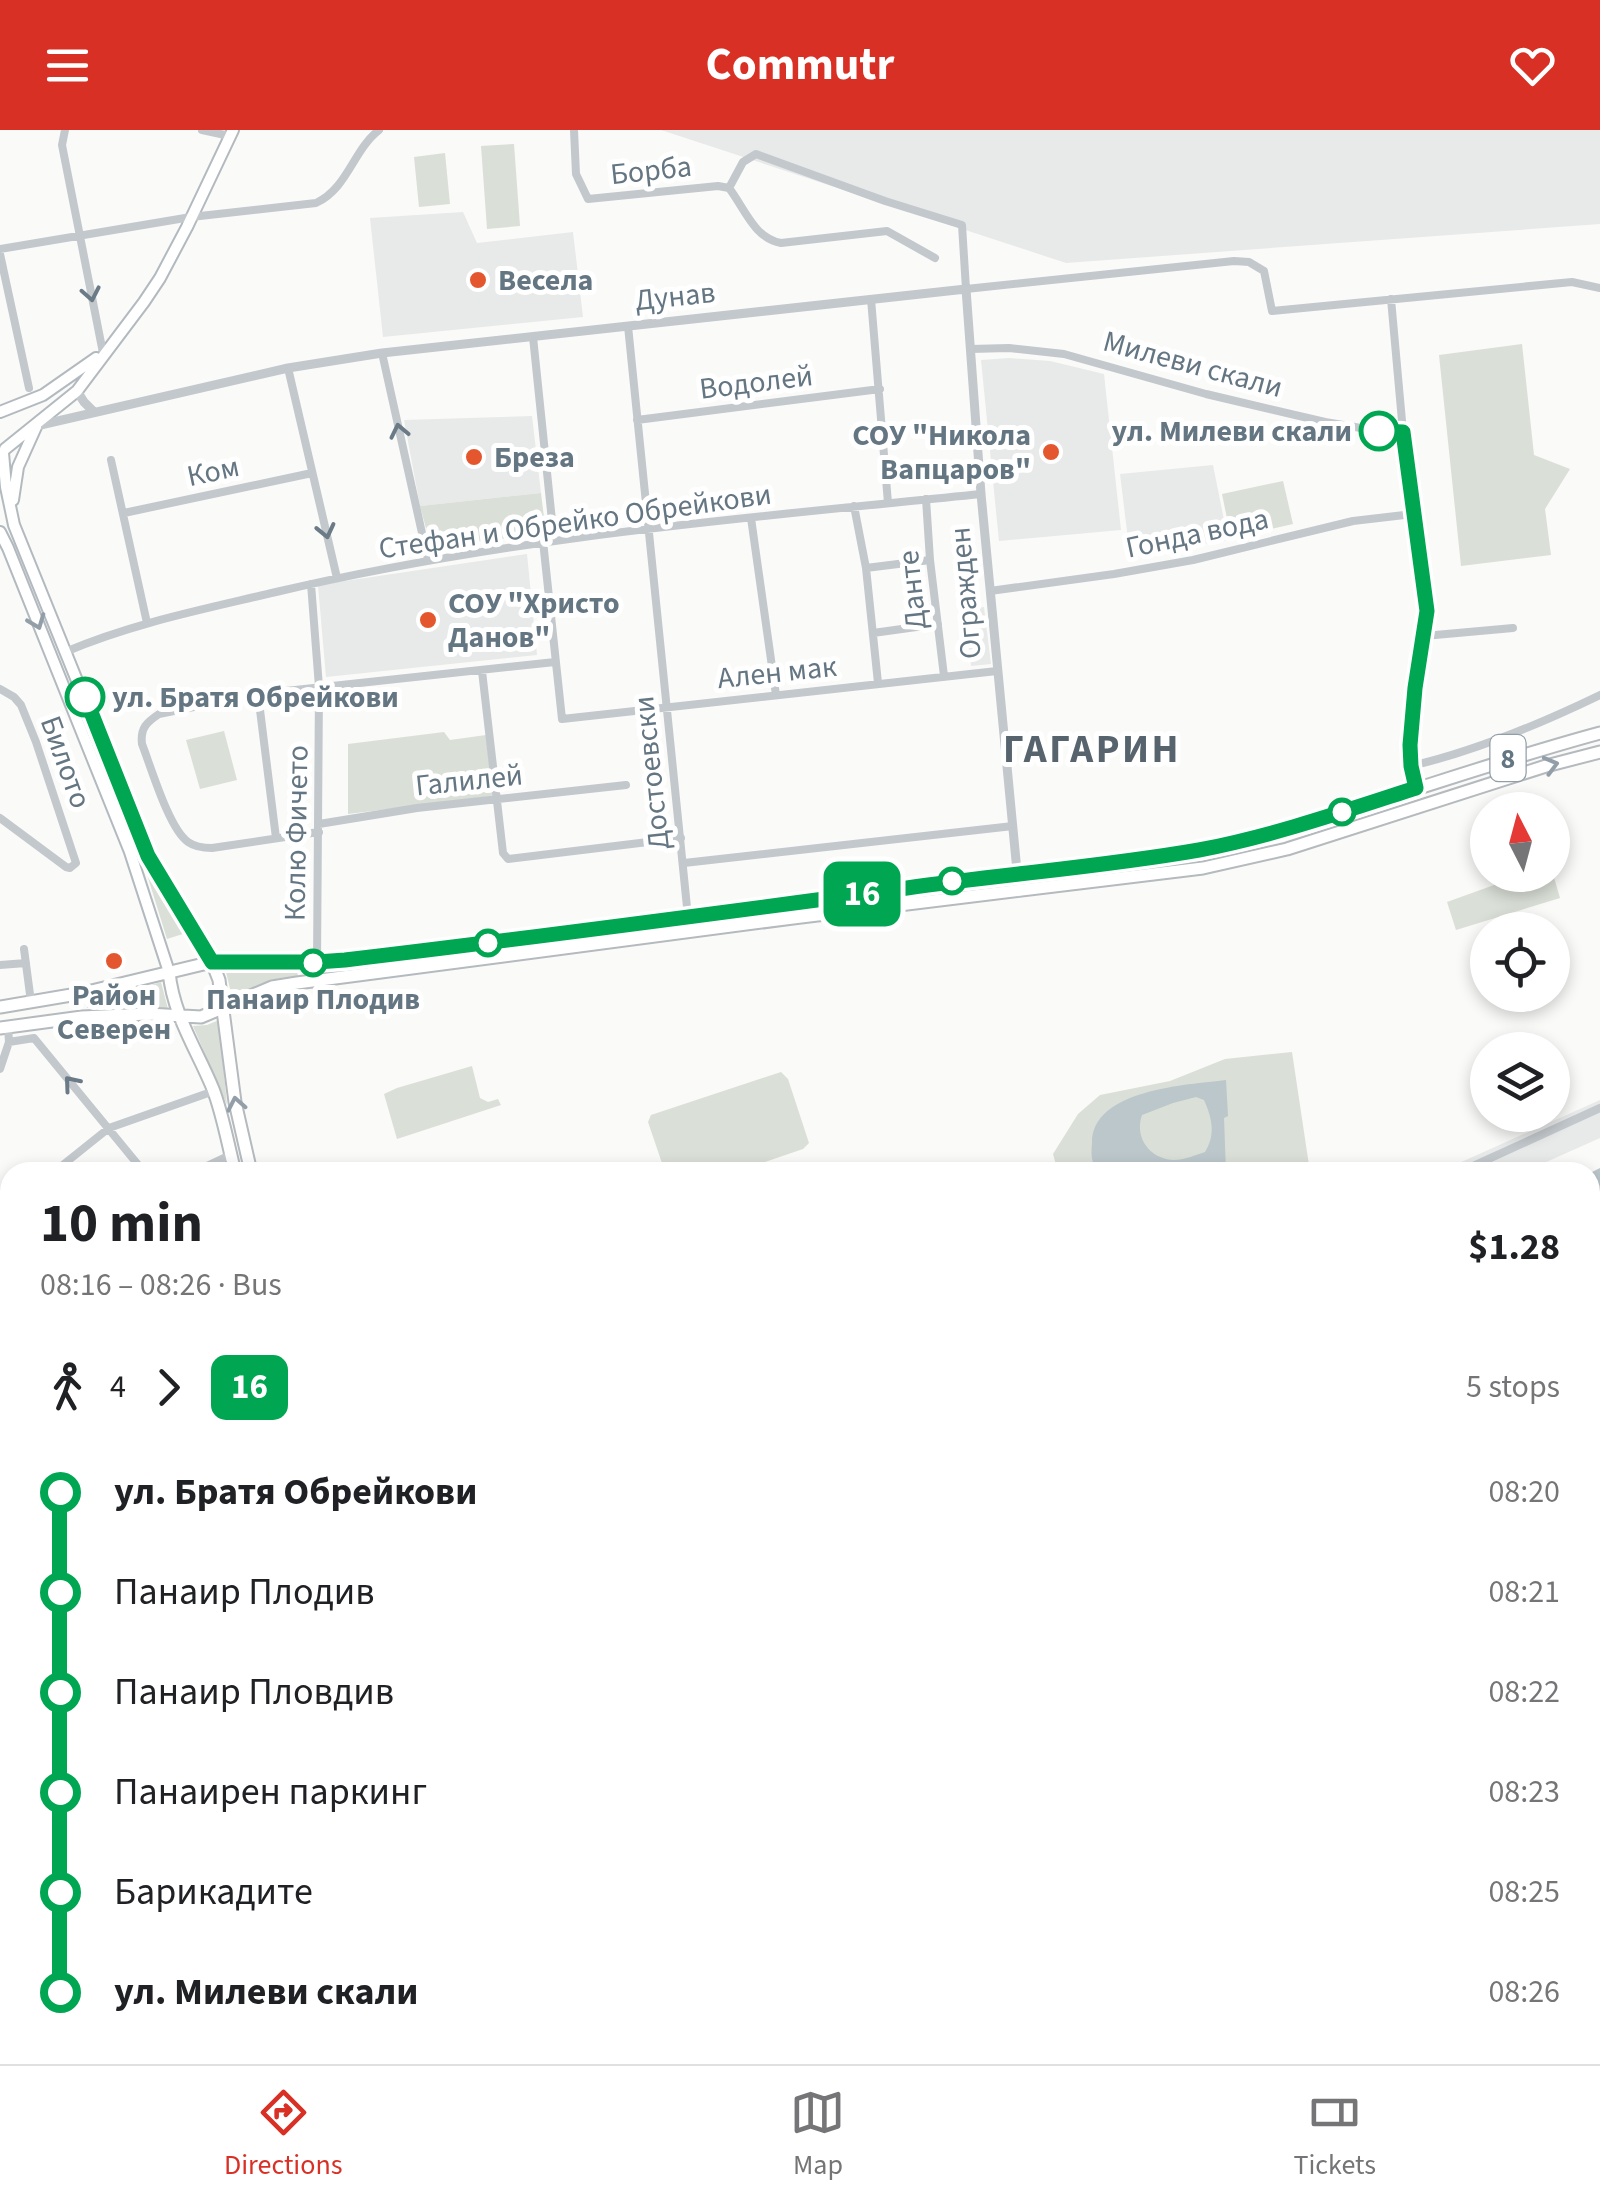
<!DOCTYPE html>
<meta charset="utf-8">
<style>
:root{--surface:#fff;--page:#f6f6f6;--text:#202124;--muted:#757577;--line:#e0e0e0;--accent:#d93025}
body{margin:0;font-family:"Source Sans 3",sans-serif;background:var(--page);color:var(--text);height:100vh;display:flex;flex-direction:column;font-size:38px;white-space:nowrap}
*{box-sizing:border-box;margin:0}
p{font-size:32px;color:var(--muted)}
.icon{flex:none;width:55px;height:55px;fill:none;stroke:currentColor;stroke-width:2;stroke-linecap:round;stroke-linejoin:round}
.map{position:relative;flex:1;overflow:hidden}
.details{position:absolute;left:0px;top:1032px;width:1600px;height:902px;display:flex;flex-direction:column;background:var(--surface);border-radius:30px 30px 0 0;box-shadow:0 5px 15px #0003}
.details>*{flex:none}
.badge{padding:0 20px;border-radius:15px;font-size:35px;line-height:65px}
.needle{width:65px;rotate:354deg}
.buttons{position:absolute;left:1470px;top:662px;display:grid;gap:20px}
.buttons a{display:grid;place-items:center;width:100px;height:100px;border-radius:50%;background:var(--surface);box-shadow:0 5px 15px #0003;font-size:50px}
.map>.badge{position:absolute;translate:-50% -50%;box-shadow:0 0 0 5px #fff}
.legs{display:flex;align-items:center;gap:15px;height:110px;padding:0 40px;font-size:32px}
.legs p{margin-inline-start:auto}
.overview{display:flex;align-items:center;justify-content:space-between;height:170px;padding:0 40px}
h1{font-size:55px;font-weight:700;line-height:75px}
ul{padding:0 40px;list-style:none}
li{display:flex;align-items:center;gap:35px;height:100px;font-size:38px}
li i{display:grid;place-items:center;width:15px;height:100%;margin:0 12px;background:currentColor}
li i::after{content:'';width:25px;height:25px;margin:-12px;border:8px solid;border-radius:50%;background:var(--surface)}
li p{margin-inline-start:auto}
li:first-child i{background:linear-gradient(#0000 50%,currentColor 0)}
li:last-child i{background:linear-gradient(currentColor 50%,#0000 0)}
header{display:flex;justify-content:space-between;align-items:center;height:130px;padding:0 40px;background:var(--accent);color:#fff;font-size:45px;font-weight:700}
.dock{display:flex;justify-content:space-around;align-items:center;height:140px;border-top:2px solid var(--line);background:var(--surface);font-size:28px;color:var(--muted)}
.dock a{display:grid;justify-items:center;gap:5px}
.dock .on{color:var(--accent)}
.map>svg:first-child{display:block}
</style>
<header><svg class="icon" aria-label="menu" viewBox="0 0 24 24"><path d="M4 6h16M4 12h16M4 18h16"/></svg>Commutr<svg class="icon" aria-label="heart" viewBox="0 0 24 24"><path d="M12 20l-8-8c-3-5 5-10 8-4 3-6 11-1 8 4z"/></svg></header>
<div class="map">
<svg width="1600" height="1934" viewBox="0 0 1600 1934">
<rect width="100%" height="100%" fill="#fafaf8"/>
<path fill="#e8e9e9" d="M661 0H1600V94L1066 133Z
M463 82 477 113 573 102 583 187 383 207 370 88Z
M1009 228 1050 231 1104 244 1121 400 999 411 981 230Z
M532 286 541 363 420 376 404 290Z
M1213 335 1228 410 1130 426 1120 344Z
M527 424 537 525 326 547 318 455Z
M984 477 991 534 971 536 964 480Z
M1600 970V1008L1524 1042H1439Z"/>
<path fill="#dadfd7" d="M514 14 520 96 487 99 481 16Z
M445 23 450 74 419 77 414 27Z
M1522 214 1534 325 1570 339 1545 379 1551 425 1461 436 1439 225Z
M1283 351 1293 394 1231 408 1222 364Z
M541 363 546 404 431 417 420 376Z
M224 601 237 650 200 659 186 610Z
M444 602 450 610 486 605 493 666 348 684V614Z
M141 725 186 803 167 809Z
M1553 744 1560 768 1456 800 1447 772 1508 750 1527 745Z
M226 842H297L298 846 270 850 232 867Z
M161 852 168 879 87 878V875Z
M219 890 227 975 193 896 207 895Z
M1292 922 1310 1042H1058L1053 1024 1078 984 1100 965 1170 951 1225 929Z
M472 936 480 968 488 972 498 969 501 975 397 1009 384 964 397 958Z
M781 942 788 949 809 1013 803 1019 736 1042H665L648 992 651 985Z
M538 1925H658L648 1934H527Z
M674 1925H815L809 1934H682Z"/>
<path fill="#bbc7cb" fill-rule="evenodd" d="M1226 950 1228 986 1224 988 1226 1042H1099C1091 1033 1091 1025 1092 1013 1092 959 1187 955 1226 950ZM1196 967 1204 970C1212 988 1216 1004 1205 1022 1196 1025 1184 1030 1174 1030 1150 1029 1134 1008 1142 985L1173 973Z
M1600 1038V1106L1590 1115V1043Z
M10 1546V1635L0 1638V1551Z"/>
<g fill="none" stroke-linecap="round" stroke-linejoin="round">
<g stroke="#b3babf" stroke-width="14">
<path id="secondary" d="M0 282 43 265 96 228
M5 319 77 261 144 172 160 148 187 97 233 0
M3 323 6 357 14 395 148 726 212 832
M13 370 18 337 36 297
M0 402 8 418 130 722 169 842
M1590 1637 1600 1636
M1590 1651 1600 1650
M895 1925 901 1934
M505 1934 519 1925"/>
</g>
<g stroke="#b5babe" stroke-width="15">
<path id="primary" d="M212 832 219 850 235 972 251 1042
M169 842C173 885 197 920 213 959 223 985 228 1015 235 1042
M0 877 83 863 212 832 245 834 345 830 1200 720C1336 690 1466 639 1600 603
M0 898 82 887 148 884 201 887 272 857 297 853 793 788 1203 738 1287 719 1546 636 1600 622
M481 1934V1925
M492 1934V1925"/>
</g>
<path stroke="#c3c8cc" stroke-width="5" d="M33 1934 46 1931"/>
<path stroke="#c3c8cc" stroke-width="8" d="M65 0 62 15 103 223
M202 0 230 6
M574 0 576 44 588 69 718 56 729 58C745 79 754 108 781 113L887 101 935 128
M729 58 743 32 756 24 885 71 962 95 966 159 1234 131 1249 132 1264 141 1272 181 1572 152 1600 158
M0 119 191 87 316 73C348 58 353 20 379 0
M0 124 29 258
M871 169 888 373
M1391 169 1403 302 1427 481 1415 558 1410 615 1411 636 1416 658
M628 196 688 787
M533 207 554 410
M970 219 1009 218 1064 224 1206 264 1325 292 1379 301 1403 302
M382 223 428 430
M288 238 337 448
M637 290 880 259
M111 330 147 493
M926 369 930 430 944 546
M854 376 866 438 878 553
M124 383 312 343
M751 388 776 565
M543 411 562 589 997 541
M866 438 930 430
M311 454 319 557 317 833
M990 461 1114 444 1193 430 1353 391 1413 384
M873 503 938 494
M1424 506 1513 498
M65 522C133 493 205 479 276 462 508 407 745 388 981 364
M482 541 503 723 508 729 681 708
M0 559 14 567 21 575 36 612 76 733 70 738 66 737 0 688
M258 564 276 708
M1411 636C1476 621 1540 594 1600 565
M319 694 417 678 626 655
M319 702 212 718C204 718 195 717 188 712 169 699 151 637 142 614 140 598 147 592 159 584L258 564 555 532
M684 733 1013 696
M24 819 31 872
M0 835 26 833
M9 912 34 908 144 1042
M0 939 9 912 8 897
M54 1042 109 998 214 961
M194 1042 230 1025
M1460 1042 1600 978
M0 1086 10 1078
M0 1104 10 1113
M0 1171 10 1161
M0 1206 10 1215
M0 1318 10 1329
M1590 1825 1600 1824
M45 1925 46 1931 74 1925
M246 1925 249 1934
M388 1925 396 1934
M1286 1934 1303 1925
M1482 1934V1925
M1560 1934 1600 1929"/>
<path stroke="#c3c8cc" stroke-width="9" d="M77 261 84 272 94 282
M36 296 288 238 382 223 966 159 981 364 1019 762
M1590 1440H1600
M0 1482 10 1479
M0 1775 10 1772
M939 1925 940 1934
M928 1934V1925"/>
<use href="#secondary" stroke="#fff" stroke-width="10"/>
<use href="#primary" stroke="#fff" stroke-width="11"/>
</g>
<defs><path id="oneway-chevron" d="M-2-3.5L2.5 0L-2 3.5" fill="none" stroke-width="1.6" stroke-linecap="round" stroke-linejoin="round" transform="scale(2.5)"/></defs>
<g stroke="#6a7a87">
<use href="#oneway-chevron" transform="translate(91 164) rotate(79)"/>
<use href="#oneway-chevron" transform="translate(399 301) rotate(-102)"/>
<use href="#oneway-chevron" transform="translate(326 401) rotate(77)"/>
<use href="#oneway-chevron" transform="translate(71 953) rotate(-130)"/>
</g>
<g stroke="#939fa8">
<use href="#oneway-chevron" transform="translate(37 492) rotate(69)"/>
<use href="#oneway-chevron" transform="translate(1551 635) rotate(-15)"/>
<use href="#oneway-chevron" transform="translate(236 974) rotate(-101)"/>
</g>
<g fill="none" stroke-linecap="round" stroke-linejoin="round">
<g stroke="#fff" stroke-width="22">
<path id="line-1" d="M85 567 148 726 212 832H317L345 830C532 808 720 783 907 758 1004 744 1102 737 1199 720 1273 706 1345 681 1416 658L1411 636 1410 615 1415 558 1427 481 1403 302 1379 301"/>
</g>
<use href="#line-1" stroke="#00a651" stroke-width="15"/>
</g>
<g fill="#e4572e" stroke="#fff" stroke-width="4">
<circle cx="478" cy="150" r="10"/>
<circle cx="1051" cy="322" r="10"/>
<circle cx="474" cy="327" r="10"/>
<circle cx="428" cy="490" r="10"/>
<circle cx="114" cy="831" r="10"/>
</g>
<g fill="#fff" stroke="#00a651" stroke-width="5">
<circle cx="1379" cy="301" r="18"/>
<circle cx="85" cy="567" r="18"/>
<circle cx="1342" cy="682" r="12"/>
<circle cx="952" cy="751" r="12"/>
<circle cx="488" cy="813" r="12"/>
<circle cx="313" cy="833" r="12"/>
</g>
<g text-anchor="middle" stroke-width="10" stroke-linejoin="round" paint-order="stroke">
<rect fill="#fff" stroke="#939fa8" stroke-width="2.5" x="1490.5" y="605" width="35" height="46" rx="8"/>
<g font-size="28" font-weight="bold" fill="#657683">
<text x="1508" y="638">8</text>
</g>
<g font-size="30" fill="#657683" stroke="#fff">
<text transform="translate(651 40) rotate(-6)" y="10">Борба</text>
<text transform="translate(675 166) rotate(-6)" y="10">Дунав</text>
<text transform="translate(1193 234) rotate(15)" y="10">Милеви скали</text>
<text transform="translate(756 252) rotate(-7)" y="10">Водолей</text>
<text transform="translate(213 341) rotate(-12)" y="10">Ком</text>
<text transform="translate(575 391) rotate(-8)" y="10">Стефан и Обрейко Обрейкови</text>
<text transform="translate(1197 403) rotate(-12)" y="10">Гонда вода</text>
<text transform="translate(912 460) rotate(-96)" y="10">Данте</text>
<text transform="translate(965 463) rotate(-95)" y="10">Огражден</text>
<text transform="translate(777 542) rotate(-6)" y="10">Ален мак</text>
<text transform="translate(66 632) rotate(70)" y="10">Билото</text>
<text transform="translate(651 643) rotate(-96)" y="10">Достоевски</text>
<text transform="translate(469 650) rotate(-6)" y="10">Галилей</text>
<text transform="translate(296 703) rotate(-89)" y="10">Колю Фичето</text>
</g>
<g font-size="30" font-weight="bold" fill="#657683" stroke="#fff" text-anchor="start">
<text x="498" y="160">Весела</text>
<text x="1031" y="315" text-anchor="end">СОУ "Никола<tspan x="1031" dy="34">Вапцаров"</tspan></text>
<text x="494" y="337">Бреза</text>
<text x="448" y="483">СОУ "Христо<tspan x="448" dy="34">Данов"</tspan></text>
<text x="114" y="875" text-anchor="middle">Район<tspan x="114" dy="34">Северен</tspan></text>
</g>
<g font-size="30" font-weight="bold" fill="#657683" stroke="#fff" text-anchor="end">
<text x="1352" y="311">ул. Милеви скали</text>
<text x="112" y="577" text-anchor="start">ул. Братя Обрейкови</text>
<text x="313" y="879" text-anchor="middle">Панаир Плодив</text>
</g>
<g font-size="40" font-weight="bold" letter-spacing="2.5" fill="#57646e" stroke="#fff">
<text x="1092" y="632">ГАГАРИН</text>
</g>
</g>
</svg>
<div class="buttons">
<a><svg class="needle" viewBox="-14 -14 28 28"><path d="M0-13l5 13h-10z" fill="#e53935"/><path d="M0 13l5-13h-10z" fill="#757577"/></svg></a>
<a><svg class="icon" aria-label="locate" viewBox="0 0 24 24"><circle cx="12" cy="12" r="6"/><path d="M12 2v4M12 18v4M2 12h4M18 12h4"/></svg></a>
<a><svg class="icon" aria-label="layers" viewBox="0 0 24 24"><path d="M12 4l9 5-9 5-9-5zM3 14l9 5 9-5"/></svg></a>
</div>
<b class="badge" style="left:862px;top:764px;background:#00a651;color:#fff">16</b>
<section class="details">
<div class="overview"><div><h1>10 min</h1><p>08:16 – 08:26 · Bus</p></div><b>$1.28</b></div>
<div class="legs"><svg class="icon" aria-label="walk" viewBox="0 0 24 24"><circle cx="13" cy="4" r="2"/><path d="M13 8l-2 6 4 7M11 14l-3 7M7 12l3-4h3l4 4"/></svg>4<svg class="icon" aria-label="forward" viewBox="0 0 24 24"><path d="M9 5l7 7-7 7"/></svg><b class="badge" style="background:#00a651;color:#fff">16</b><p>5 stops</p></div>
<ul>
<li><i style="color:#00a651"></i><b>ул. Братя Обрейкови</b><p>08:20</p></li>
<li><i style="color:#00a651"></i><span>Панаир Плодив</span><p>08:21</p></li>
<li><i style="color:#00a651"></i><span>Панаир Пловдив</span><p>08:22</p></li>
<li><i style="color:#00a651"></i><span>Панаирен паркинг</span><p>08:23</p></li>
<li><i style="color:#00a651"></i><span>Барикадите</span><p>08:25</p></li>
<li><i style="color:#00a651"></i><b>ул. Милеви скали</b><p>08:26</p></li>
</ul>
</section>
</div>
<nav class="dock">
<a class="on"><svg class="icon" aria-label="directions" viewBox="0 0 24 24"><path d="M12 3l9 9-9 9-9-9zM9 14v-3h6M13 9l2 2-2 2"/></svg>Directions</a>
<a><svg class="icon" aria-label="map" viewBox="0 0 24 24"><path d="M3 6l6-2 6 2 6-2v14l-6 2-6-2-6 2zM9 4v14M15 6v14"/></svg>Map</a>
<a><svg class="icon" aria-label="tickets" viewBox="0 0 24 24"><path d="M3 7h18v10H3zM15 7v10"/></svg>Tickets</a>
</nav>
